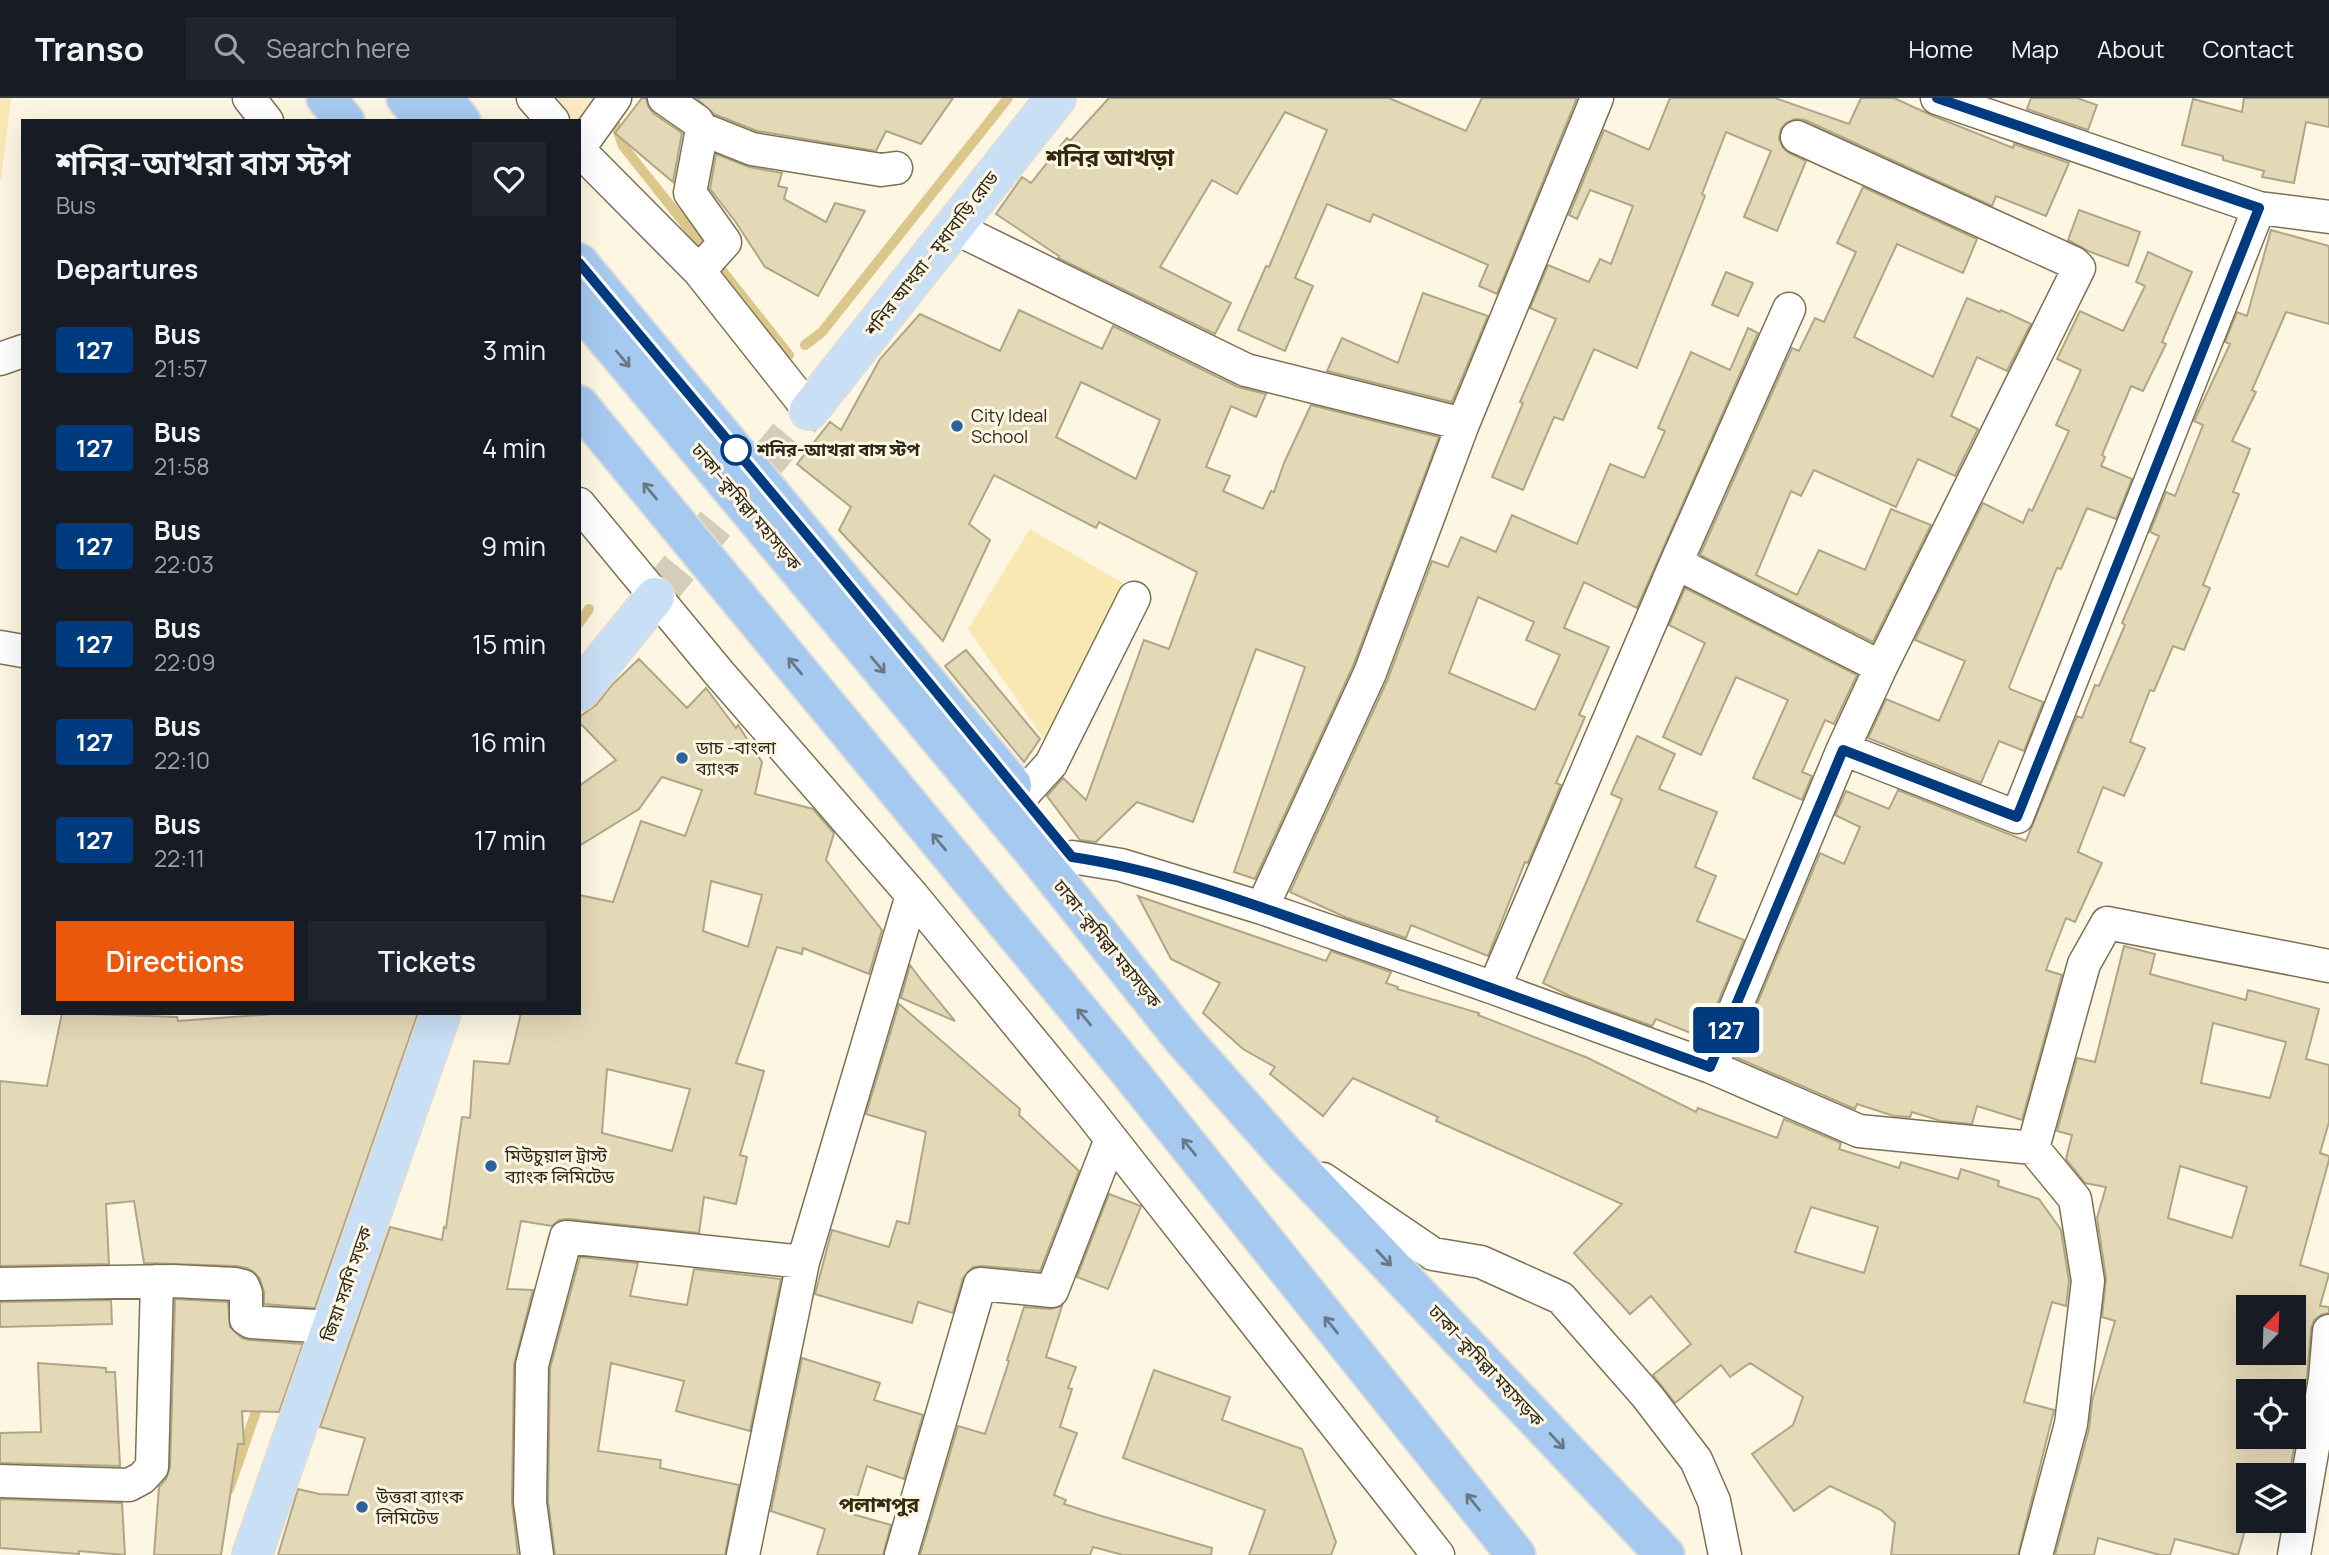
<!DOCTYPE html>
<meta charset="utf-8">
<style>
:root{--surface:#171b24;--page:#20242c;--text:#f1f3f6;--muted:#9ea1a6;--line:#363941;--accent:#ea580c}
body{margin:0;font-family:Manrope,"Noto Sans Bengali",sans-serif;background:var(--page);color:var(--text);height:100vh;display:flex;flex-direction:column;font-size:26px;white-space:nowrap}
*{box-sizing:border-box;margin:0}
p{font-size:23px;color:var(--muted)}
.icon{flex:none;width:38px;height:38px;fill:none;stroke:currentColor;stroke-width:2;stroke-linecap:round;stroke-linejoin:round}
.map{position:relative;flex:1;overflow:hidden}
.drawer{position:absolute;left:21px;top:21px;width:560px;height:896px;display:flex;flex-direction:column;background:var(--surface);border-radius:0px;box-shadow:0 7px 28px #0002}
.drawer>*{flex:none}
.badge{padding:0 14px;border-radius:5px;font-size:24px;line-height:46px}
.needle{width:46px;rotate:23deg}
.controls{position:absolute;left:2236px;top:1197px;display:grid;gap:14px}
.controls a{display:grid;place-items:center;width:70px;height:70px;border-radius:0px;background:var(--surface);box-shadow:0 7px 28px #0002;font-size:35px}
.map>.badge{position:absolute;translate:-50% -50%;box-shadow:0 0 0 4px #fff}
h2{padding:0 35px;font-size:26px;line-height:63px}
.round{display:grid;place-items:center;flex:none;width:74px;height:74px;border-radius:0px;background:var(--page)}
.summary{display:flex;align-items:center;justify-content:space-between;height:119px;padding:0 35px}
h1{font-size:33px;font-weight:600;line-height:52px}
.button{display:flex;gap:14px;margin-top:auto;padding:14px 35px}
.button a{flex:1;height:80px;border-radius:0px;background:var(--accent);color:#fff;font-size:28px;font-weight:600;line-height:80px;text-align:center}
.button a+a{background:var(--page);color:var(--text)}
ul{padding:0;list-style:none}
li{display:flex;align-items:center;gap:21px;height:98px;padding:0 35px}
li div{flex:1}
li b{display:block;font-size:26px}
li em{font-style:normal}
li .badge{min-width:77px;font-weight:700;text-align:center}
header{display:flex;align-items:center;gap:42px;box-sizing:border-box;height:98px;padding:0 35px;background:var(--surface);border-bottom:2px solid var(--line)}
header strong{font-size:33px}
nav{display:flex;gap:38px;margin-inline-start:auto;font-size:24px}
.search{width:490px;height:63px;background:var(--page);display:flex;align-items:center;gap:18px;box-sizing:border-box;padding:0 24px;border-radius:0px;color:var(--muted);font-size:26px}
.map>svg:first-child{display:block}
</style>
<header>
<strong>Transo</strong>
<div class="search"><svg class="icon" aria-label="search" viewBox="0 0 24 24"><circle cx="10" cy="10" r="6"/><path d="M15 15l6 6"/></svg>Search here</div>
<nav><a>Home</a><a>Map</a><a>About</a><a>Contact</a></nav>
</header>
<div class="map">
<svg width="2329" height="1457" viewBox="0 0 2329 1457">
<rect width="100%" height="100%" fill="#fdf6e2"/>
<path fill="#f9eac0" d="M525 0H611L579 23H544Z"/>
<path fill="#fae8b2" d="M0 0H11L1 81 0 80Z
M1030 431 1123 485 1044 641 968 531Z"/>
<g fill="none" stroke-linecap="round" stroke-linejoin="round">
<path stroke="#dbc78b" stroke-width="10" d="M612 16 623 48 789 257
M805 247 822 234 1008 0
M579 525 589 511
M229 1391 260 1302"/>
</g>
<path fill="#e4d9b7" stroke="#b0a584" stroke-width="2" fill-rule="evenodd" d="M642 0H646L648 8 653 15 682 35 673 84 615 35Z
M696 0H953L921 46 886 33 876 53 757 33 714 16Z
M1109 0H1389L1466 33 1482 0H1577L1497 196 1479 188 1488 167 1373 116 1370 124 1327 106 1295 180 1313 188 1285 253 1238 232 1266 168 1269 169 1327 32 1285 14 1237 96 1212 82 1160 169 1231 205 1215 236 1058 160 1059 158 996 116 1022 79 1031 85 1067 40 1070 43Z
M1670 0H1775L1849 26 1861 0H1894L1931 17 2013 50 2014 46 2069 65 2046 118 1996 98 1992 108 1805 22 1795 21 1786 25 1781 31 1779 41 1783 50 1789 55 1806 63 1777 133 1744 119 1771 53 1726 34 1702 96 1705 98 1637 270 1594 251 1563 322 1554 319 1523 392 1492 379 1523 305 1520 304 1556 221 1530 210 1548 167 1589 184 1600 161 1611 166 1633 108 1590 92 1577 121 1569 117 1604 32 1649 52Z
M2031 0H2077L2097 7 2088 32 2027 11Z
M2244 0H2329V29L2306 24 2294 85 2262 79 2264 73 2223 62V58L2182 47 2193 1 2242 14Z
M716 56 749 69 782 75 778 88 787 90 784 101 826 124 835 105 865 113 818 198 765 169 735 123 710 91Z
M1863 89 1977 141 1963 175 1897 146 1854 239 1933 279 1967 200 2000 214 2001 212 2031 226 2007 273 1977 259 1951 318 1978 331 1955 378 1918 361 1896 409 1814 372 1801 398 1791 393 1756 477 1797 497 1819 452 1865 472 1891 411 1931 427 1873 544 1700 457 1792 250 1799 253 1815 220 1824 224 1856 154 1837 145Z
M2079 112 2140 134 2128 168 2088 153 2068 142Z
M2271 132 2329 148V226L2286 214 2252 292 2256 294 2232 343 2250 351 2233 394 2239 396 2203 487 2210 490 2184 552 2173 548 2154 593 2150 592 2130 644 2145 650 2124 698 2103 689 2078 754 2102 765 2075 824 2066 820 2046 872 2062 877 2022 1022 1977 1008 1972 1026 1941 1023 1912 1014 1910 1019 1894 1018 1857 1006 1855 1011 1735 959 1820 755 1844 766 1860 729 1835 717 1846 693 1889 711 1898 692 2026 743 2077 618 2082 620 2095 587 2099 588 2125 527 2122 525 2159 438 2150 434 2166 394 2175 398 2203 327 2194 323 2230 246 2225 244 2237 214 2247 218Z
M2148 154 2192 174 2162 244 2166 246 2143 293 2131 288 2102 357 2105 359 2101 368 2132 381 2116 421 2087 410 2061 471 2057 470 2009 589 2010 591 2043 604 2024 653 1999 643 1981 685 1868 640 1886 601 1939 623 1965 563 1915 542 1983 405 2023 425 2029 411 2032 413 2069 333 2056 327 2081 272 2057 261 2080 213 2123 233 2145 188 2136 184Z
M1726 174 1753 185 1738 218 1712 207Z
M1423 195 1488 218 1452 304 1327 273 1342 240 1398 265Z
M1019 212 1102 251 1113 228 1238 289 1266 296 1256 319 1231 308 1206 369 1230 378 1223 393 1263 411 1271 393 1274 394 1284 365 1311 307 1439 339 1353 568 1255 781 1234 774 1305 569 1256 551 1193 724 1137 704 1096 744 1080 742 1047 698 1063 680 1086 702 1144 542 1169 551 1197 474 1099 424 1096 430 994 377 969 426 990 442 943 543 839 432 851 409 797 366 830 324 841 332 880 261 920 216 1000 253ZM1081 284 1160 322 1136 381 1056 339Z
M1748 230 1758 235 1637 510 1584 484 1564 530 1609 549 1579 617 1585 619 1556 685 1561 687 1528 765 1525 764 1488 858 1411 827 1406 840 1345 819 1290 794 1387 583 1432 463 1448 469 1461 439 1496 454 1512 417 1577 446 1610 366 1644 380 1665 333 1658 330 1691 254 1730 272ZM1478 499 1534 524 1526 542 1560 557 1535 612 1449 575Z
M1685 490 1857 577 1834 626 1825 622 1802 674 1812 678 1802 702 1753 680 1788 602 1736 579 1701 657 1663 639 1705 545 1669 527Z
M966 552 1040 641 1024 664 945 568Z
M639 561 687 610 706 590 736 630 738 627 762 664 755 696 813 711 834 735 826 762 882 832 869 876 803 850 802 856 777 849 736 965 764 973 740 1057 747 1059 736 1106 704 1099 699 1135 568 1121 559 1122 552 1128 521 1123 507 1191 533 1192 514 1267 512 1404 518 1457H278L298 1391 319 1396 348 1397 365 1340 320 1329 390 1129 442 1142 444 1129 446 1130 462 1019 470 1020 474 963 509 966 521 915H579V797L613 804 641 723 685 738 702 692 662 679 639 711 579 748V688L616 662 579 624V619L596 607 612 587ZM711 783 762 797 748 849 703 833ZM607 971 690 991 672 1053 602 1035Z
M1637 638 1675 656 1659 691 1717 714 1695 769 1716 778 1697 823 1744 842 1703 940 1656 921 1652 928 1572 899 1543 885 1622 701 1611 696Z
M1138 798 1326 863 1331 853 1391 874 1386 885 1398 889 1397 891 1479 915 1478 917 1588 960 1696 1014 1698 1010 1777 1040 1784 1021 1841 1045 1839 1051 1899 1070 1901 1064 1958 1081 1961 1071 1999 1083 1998 1088 2039 1101 2061 1132 2069 1183 2066 1208 2052 1204 2024 1304 2054 1312 2018 1457H1891L1895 1425 1881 1412 1830 1388 1794 1413 1752 1356 1793 1327 1803 1299 1750 1265 1730 1279 1721 1267 1675 1305 1653 1277 1691 1246 1651 1198 1630 1216 1574 1155 1622 1106 1436 1023 1438 1019 1353 980 1323 1018 1270 976 1275 969 1243 951 1203 915 1220 885 1171 861ZM1811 1109 1878 1129 1864 1175 1795 1154Z
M2124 848 2155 856 2150 876 2246 902 2248 892 2319 911 2306 961 2329 967V1024L2320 1055 2329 1058V1062L2300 1167 2329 1176 2320 1208 2329 1209V1215L2321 1217 2314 1222 2311 1231 2307 1279 2289 1377H2249V1418L2238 1457 2175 1441 2170 1457H2160L2098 1440 2094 1457H2055L2089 1331 2092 1303 2115 1223 2102 1219 2106 1180 2097 1120 2106 1089 2085 1085 2066 1061 2072 1037 2057 1033 2077 960 2095 964ZM2213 925 2286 944 2270 1000 2201 985ZM2180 1068 2247 1089 2232 1140 2168 1120ZM2249 1209H2294V1255H2249ZM2249 1293H2294V1339H2249Z
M910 867 922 883 955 923 901 900Z
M899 906 1020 1011 1019 1017 1079 1073 1040 1173 982 1168 973 1169 963 1180 953 1215 918 1204 912 1225 815 1196 832 1132 889 1149 897 1123 909 1126 926 1034 866 1016Z
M62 915 177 919 178 923 287 915H418L315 1210 264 1206V1194L260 1181 254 1174 247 1170 236 1168 144 1165 134 1103 106 1106 109 1166 0 1168V983L47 988Z
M1109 1096 1141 1108 1108 1191 1077 1179Z
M580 1159 638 1165 630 1198 687 1207 694 1171 781 1181 750 1333 676 1313 684 1283 611 1265 598 1353 661 1362 660 1370 739 1387 725 1457H555L548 1403 550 1270Z
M175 1201 228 1204 230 1229 242 1240 250 1242 303 1246 279 1314 242 1313 244 1346H238L221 1457H154L159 1389 166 1381 170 1369Z
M111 1202 112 1226 0 1229V1204Z
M1062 1208 1046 1259 1076 1269 1068 1290 1072 1291 1060 1329 1077 1335 1054 1397 1066 1402 1064 1406 1098 1417 1212 1450 1211 1457H1123L1093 1449 1090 1457H920L958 1328 985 1336 1009 1263 1007 1262 1024 1209 1050 1211Z
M802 1260 880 1285 874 1302 923 1317 904 1381 867 1368 852 1416 891 1427 883 1457H817L825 1431 771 1413Z
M38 1265 106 1270V1274H115L120 1368 0 1365V1335L41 1334Z
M1154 1272 1230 1299 1222 1322 1302 1351 1336 1444 1331 1457H1249L1265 1412 1123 1360Z
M0 1401 122 1405 125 1457 79 1453V1456L0 1450Z"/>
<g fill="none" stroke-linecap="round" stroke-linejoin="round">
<path stroke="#d3cdba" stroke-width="38" stroke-dasharray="38 19" stroke-linecap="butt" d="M655 499 809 312"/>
<g stroke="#7c7152" stroke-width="35">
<path id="minor" d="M249 0 267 23
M533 0 553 23
M664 0 697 23 702 31 690 95 725 144 699 173
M1937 0 2259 110 2329 119
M702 31 752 51 881 72 896 70
M1797 39 2074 165 2079 170 1881 569
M579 50 615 0
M579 52 699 173 809 312
M953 129 1246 272 1463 326
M0 261 23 253
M579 406 719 575 912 797 1090 1014 1438 1457
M1676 465 1881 569 1843 651 2017 719 2259 110
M0 549 23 553
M1021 699 1051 666 1134 500
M1072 759 1121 767 1262 810 1494 890 1711 969 1859 1033 2033 1050 2084 866 2107 825 2329 868
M1262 810 1370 575 1463 326 1597 0
M1494 890 1676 465 1789 211
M1711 969 1843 651
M2033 1050 2075 1101 2088 1183 2071 1326 2036 1457
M1323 1081 1433 1156 1481 1164 1561 1200 1647 1298 1696 1362 1714 1403 1725 1457
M0 1186 173 1183 235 1186 243 1188 246 1195V1221L251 1224 332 1229
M0 1383 129 1387 142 1380 152 1369 157 1183
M537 1457 530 1404 532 1267 566 1139 803 1164
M743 1457 803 1164 912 797
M901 1457 980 1186 1052 1193 1111 1041
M2294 1457 2325 1281 2329 1233"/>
</g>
<g stroke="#dddddb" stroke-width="42">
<path id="major" d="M809 312 1056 0
M579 593 655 499
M252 1457 441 915"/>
</g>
<g stroke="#dddddb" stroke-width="42">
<path id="highway" d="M326 0 345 23
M406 0 425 23
M442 0 461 23
M579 165 1012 687
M579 208 1034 754 1182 940 1284 1055 1665 1457
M579 307 1128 972 1516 1457"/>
</g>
<use href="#minor" stroke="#fff" stroke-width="32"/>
<use href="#major" stroke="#c9dff5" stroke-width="38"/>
<use href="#highway" stroke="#a5c9ef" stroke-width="38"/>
</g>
<defs><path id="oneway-shaft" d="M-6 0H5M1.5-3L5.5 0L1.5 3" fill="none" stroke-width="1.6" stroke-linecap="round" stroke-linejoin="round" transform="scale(1.75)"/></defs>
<g stroke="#697885">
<use href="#oneway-shaft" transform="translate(623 261) rotate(50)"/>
<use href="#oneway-shaft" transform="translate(650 393) rotate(-130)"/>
<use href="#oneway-shaft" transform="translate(878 567) rotate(50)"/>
<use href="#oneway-shaft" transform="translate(795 568) rotate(-130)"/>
<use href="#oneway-shaft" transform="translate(939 744) rotate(-130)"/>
<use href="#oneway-shaft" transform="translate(1084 919) rotate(-130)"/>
<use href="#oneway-shaft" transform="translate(1189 1049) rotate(-129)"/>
<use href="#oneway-shaft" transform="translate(1384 1160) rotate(47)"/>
<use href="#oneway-shaft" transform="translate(1331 1227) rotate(-129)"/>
<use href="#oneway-shaft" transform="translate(1557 1343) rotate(47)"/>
<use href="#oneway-shaft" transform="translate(1473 1404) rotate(-129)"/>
</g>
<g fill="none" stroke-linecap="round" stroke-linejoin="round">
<g stroke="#fff" stroke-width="16">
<path id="line" d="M579 165 827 461 1072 759C1166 773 1257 808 1346 839 1468 881 1589 925 1710 969L1843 652 2017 719 2259 110 1937 0"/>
</g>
<use href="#line" stroke="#003b80" stroke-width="10"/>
</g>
<g fill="#29649c" stroke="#fdf6e2" stroke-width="2.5">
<circle cx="957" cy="328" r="7"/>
<circle cx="682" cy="660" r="7"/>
<circle cx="491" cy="1068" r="7"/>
<circle cx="362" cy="1409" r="7"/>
</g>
<circle fill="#fff" stroke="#003b80" stroke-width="3.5" cx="736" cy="352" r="14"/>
<g text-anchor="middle" stroke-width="6" stroke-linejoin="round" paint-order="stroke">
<g font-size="18" fill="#2d281b" stroke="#fdf6e2">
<text transform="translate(932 156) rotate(-52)" y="6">শনির আখরা - মৃধাবাড়ি রোড</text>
<text transform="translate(746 409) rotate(50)" y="6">ঢাকা–কুমিল্লা মহাসড়ক</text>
<text transform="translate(1107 846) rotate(51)" y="6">ঢাকা–কুমিল্লা মহাসড়ক</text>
<text transform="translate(347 1186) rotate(-71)" y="6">জিয়া সরণি সড়ক</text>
<text transform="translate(1486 1268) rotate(47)" y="6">ঢাকা–কুমিল্লা মহাসড়ক</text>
</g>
<g font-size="18" fill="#2d281b" stroke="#fdf6e2" text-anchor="start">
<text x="971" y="324">City Ideal<tspan x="971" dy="21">School</tspan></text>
<text x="696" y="656">ডাচ -বাংলা<tspan x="696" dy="21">ব্যাংক</tspan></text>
<text x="505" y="1064">মিউচুয়াল ট্রাস্ট<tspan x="505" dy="21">ব্যাংক লিমিটেড</tspan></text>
<text x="376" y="1405">উত্তরা ব্যাংক<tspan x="376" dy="21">লিমিটেড</tspan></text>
</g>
<g font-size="18" font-weight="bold" fill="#2d281b" stroke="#fdf6e2" text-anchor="start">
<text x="757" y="358">শনির-আখরা বাস স্টপ</text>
</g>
<g font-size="21" font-weight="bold" fill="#33290c" stroke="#fdf6e2">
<text x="879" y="1414">পলাশপুর</text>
</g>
<g font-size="24" font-weight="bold" fill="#33290c" stroke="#fdf6e2">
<text x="1110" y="68">শনির আখড়া</text>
</g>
</g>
</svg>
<div class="controls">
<a><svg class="needle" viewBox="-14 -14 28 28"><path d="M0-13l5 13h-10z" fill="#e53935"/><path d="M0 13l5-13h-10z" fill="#9ea1a6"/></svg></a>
<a><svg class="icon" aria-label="locate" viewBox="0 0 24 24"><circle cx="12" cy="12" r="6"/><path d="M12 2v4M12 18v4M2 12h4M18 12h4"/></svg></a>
<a><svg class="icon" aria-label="layers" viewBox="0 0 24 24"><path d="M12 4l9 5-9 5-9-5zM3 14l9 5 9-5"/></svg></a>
</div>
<b class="badge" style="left:1726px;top:932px;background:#003b80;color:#fff">127</b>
<section class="drawer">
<div class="summary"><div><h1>শনির-আখরা বাস স্টপ</h1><p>Bus</p></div><a class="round"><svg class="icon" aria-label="heart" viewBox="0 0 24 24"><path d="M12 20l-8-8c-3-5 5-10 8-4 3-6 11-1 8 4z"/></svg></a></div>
<h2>Departures</h2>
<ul>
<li><span class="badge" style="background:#003b80;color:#fff">127</span><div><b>Bus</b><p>21:57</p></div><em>3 min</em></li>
<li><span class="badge" style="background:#003b80;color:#fff">127</span><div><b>Bus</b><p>21:58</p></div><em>4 min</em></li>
<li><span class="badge" style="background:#003b80;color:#fff">127</span><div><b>Bus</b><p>22:03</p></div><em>9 min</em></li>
<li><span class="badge" style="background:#003b80;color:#fff">127</span><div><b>Bus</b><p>22:09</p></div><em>15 min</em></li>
<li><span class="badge" style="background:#003b80;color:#fff">127</span><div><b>Bus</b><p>22:10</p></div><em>16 min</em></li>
<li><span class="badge" style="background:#003b80;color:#fff">127</span><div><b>Bus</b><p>22:11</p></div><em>17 min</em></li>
</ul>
<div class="button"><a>Directions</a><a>Tickets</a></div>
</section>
</div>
